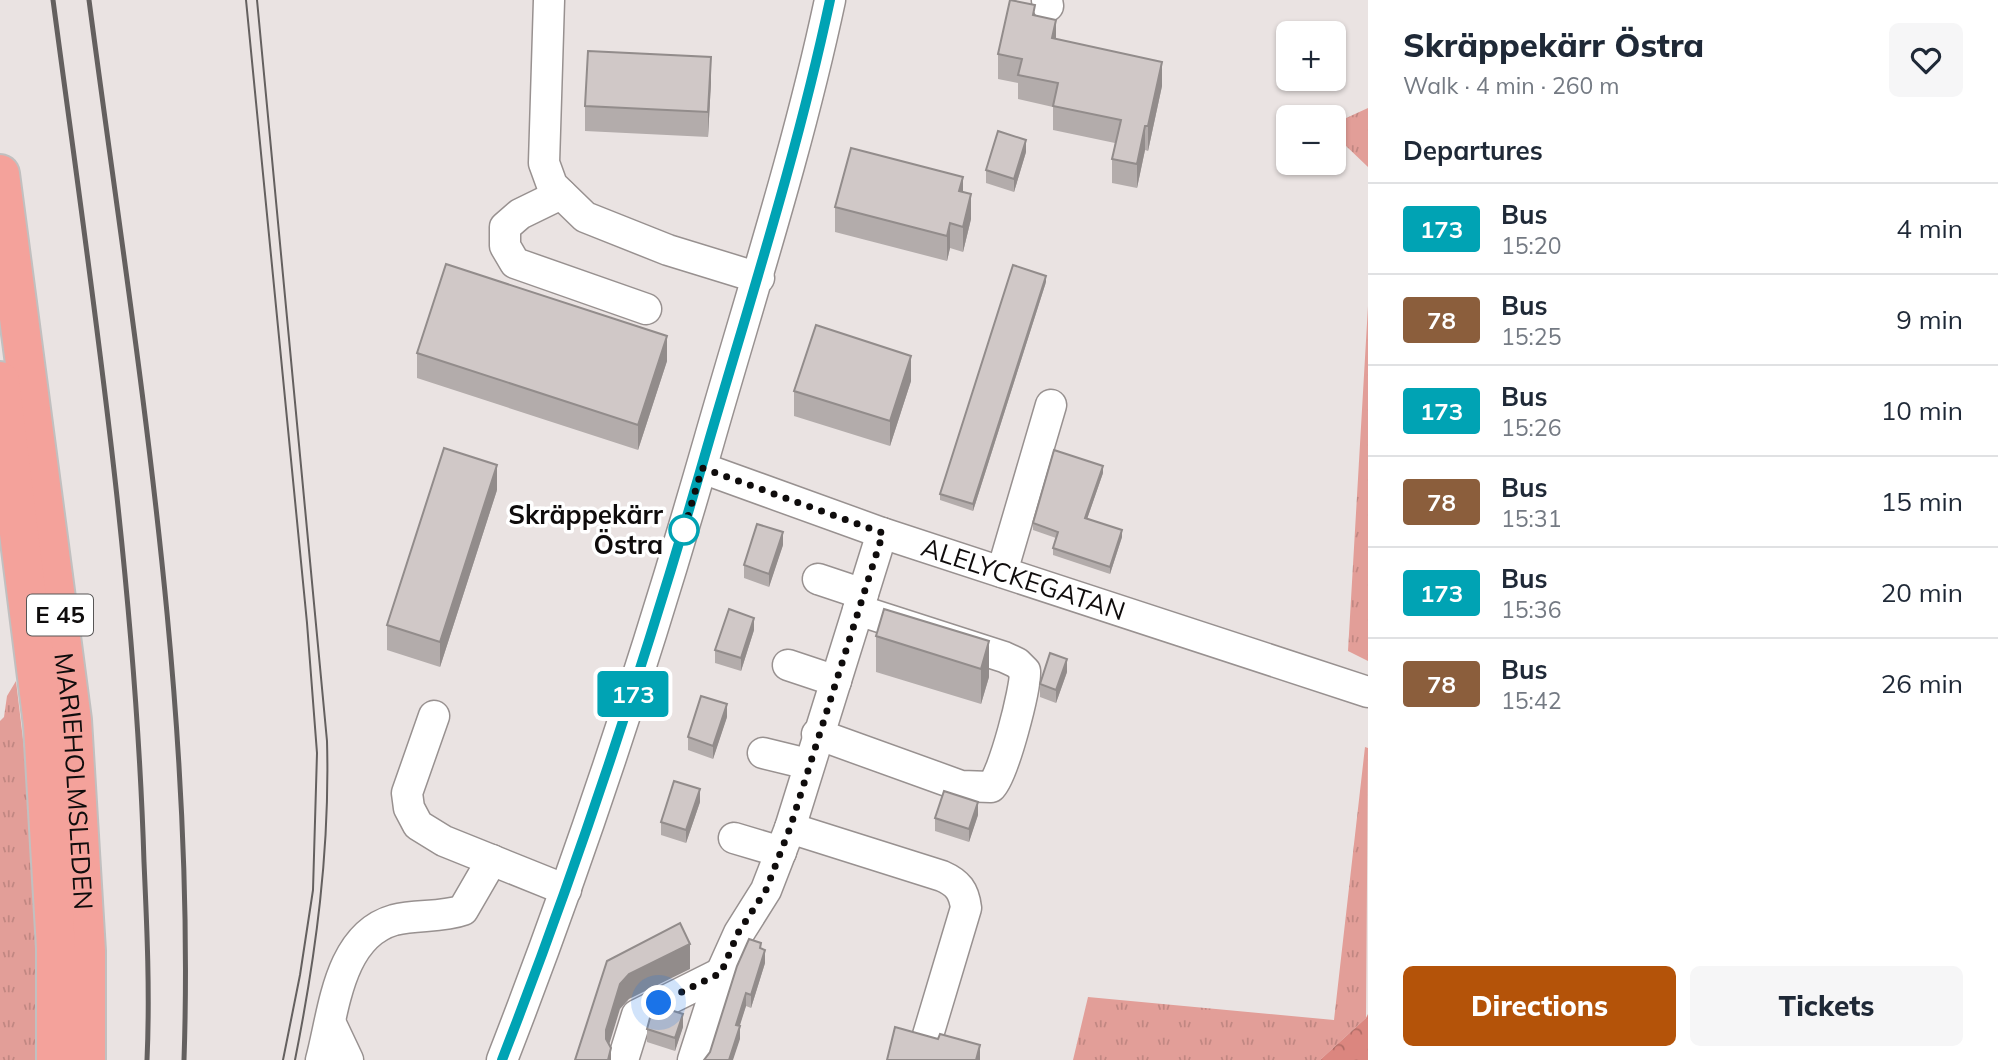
<!DOCTYPE html>
<meta charset="utf-8">
<style>
:root{--surface:#fff;--page:#f6f6f7;--text:#1f2937;--muted:#747a83;--line:#e0e1e3;--accent:#b45309}
body{margin:0;font-family:Mulish,sans-serif;background:var(--page);color:var(--text);height:100vh;display:flex;flex-direction:column;font-size:26px;white-space:nowrap}
*{box-sizing:border-box;margin:0}
p{font-size:23px;color:var(--muted)}
.icon{flex:none;width:38px;height:38px;fill:none;stroke:currentColor;stroke-width:2;stroke-linecap:round;stroke-linejoin:round}
.map{position:relative;flex:1;overflow:hidden}
.panel{display:flex;flex-direction:column;background:var(--surface);width:630px}
.panel>*{flex:none}
.badge{padding:0 14px;border-radius:5px;font-size:24px;line-height:46px}
.fabs{position:absolute;left:1276px;top:21px;display:grid;gap:14px}
.fabs a{display:grid;place-items:center;width:70px;height:70px;border-radius:10px;background:var(--surface);box-shadow:0 2px 5px #0004;font-size:35px}
.you{position:absolute;width:35px;height:35px;margin:-18px;border:5px solid #fff;border-radius:50%;background:#1a73e8;box-shadow:0 0 0 10px #1a73e833}
.map>.badge{position:absolute;translate:-50% -50%;box-shadow:0 0 0 4px #fff}
h2{padding:0 35px;font-size:26px;line-height:63px}
.round{display:grid;place-items:center;flex:none;width:74px;height:74px;border-radius:10px;background:var(--page)}
.headline{display:flex;align-items:center;justify-content:space-between;height:119px;padding:0 35px}
h1{font-size:33px;font-weight:800;line-height:52px}
.button{display:flex;gap:14px;margin-top:auto;padding:14px 35px}
.button a{flex:1;height:80px;border-radius:10px;background:var(--accent);color:#fff;font-size:28px;font-weight:800;line-height:80px;text-align:center}
.button a+a{background:var(--page);color:var(--text)}
ul{padding:0;list-style:none}
li{display:flex;align-items:center;gap:21px;height:91px;padding:0 35px;border-top:2px solid var(--line)}
li div{flex:1}
li b{display:block;font-size:26px}
li em{font-style:normal}
li .badge{min-width:77px;font-weight:700;text-align:center}
main{display:flex;flex:1;min-height:0}
.map>svg:first-child{display:block}
</style>
<main>
<div class="map">
<svg width="1368" height="1060" viewBox="0 0 1368 1060">
<defs>
<pattern id="grass-tufts" width="24" height="20" patternUnits="userSpaceOnUse" patternTransform="scale(1.75)"><rect width="24" height="20" fill="#e29e98"/><path d="M3 7l-1-3M5 7V3M7 7l1-3M15 17l-1-3M17 17v-4M19 17l1-3" fill="none" stroke="#c18782"/></pattern>
<pattern id="forest-crowns" width="20" height="18" patternUnits="userSpaceOnUse" patternTransform="scale(1.75)"><rect width="20" height="18" fill="#db867f"/><path d="M2 6a3 3 0 1 1 6 0M12 15a3 3 0 1 1 6 0" fill="none" stroke="#b06c66"/></pattern>
</defs>
<rect width="100%" height="100%" fill="#eae3e2"/>
<path fill="url(#grass-tufts)" d="M1368 108V167L1345 145 1344 119Z
M1368 306V661L1348 651Z
M16 681 36 848 40 1060H0V721L4 717 7 696Z
M1365 747 1368 748 1366 1018 1320 1060H1073L1088 997 1334 1020Z"/>
<path fill="url(#forest-crowns)" d="M1368 1014V1060H1320L1366 1018Z"/>
<g fill="none" stroke-linecap="round" stroke-linejoin="round">
<g stroke="#989190" stroke-width="33">
<g id="minor">
<path d="M549 0 544 163 552 185 585 217 668 250 759 278"/>
<path d="M1047 0 1048 6"/>
<path d="M561 194 520 214 505 227V246L515 263 646 309"/>
<path id="s1" d="M702 468 882 533 1368 692"/>
<path d="M1002 572 1051 405"/>
<path d="M818 579 863 594"/>
<path d="M788 665 836 681"/>
<path d="M434 716 407 793 409 808 418 825 444 841 566 890"/>
<path d="M817 734 961 786 991 787C1003 777 1026 688 1025 671L1017 663 1004 657 858 610"/>
<path d="M763 753 808 764"/>
<path d="M790 828 942 876C958 883 964 891 966 908L928 1035"/>
<path d="M734 838 781 852"/>
<path d="M721 973 739 933 766 890 790 828 882 533"/>
<path d="M331 1024 348 1060"/>
<path d="M321 1060C334 1012 338 936 394 920 417 914 441 918 463 910L492 860"/>
<path d="M502 1060C581 857 649 650 709 441 751 294 798 150 830 0"/>
<path d="M623 1060 637 1015 721 973 693 1060"/>
</g>
</g>
<g stroke="#c1c0c0" stroke-width="42">
<g id="highway">
<path id="s2" d="M0 174 72 720 86 951V1060"/>
<path d="M0 381 43 725 56 948V1060"/>
</g>
</g>
<use href="#minor" stroke="#fff" stroke-width="30"/>
<use href="#highway" stroke="#f4a29b" stroke-width="38"/>
<path stroke="#64605f" stroke-width="2" d="M246 0 307 623 317 753 313 890 300 975 283 1060
M257 0 327 741C330 850 316 954 295 1060"/>
<path stroke="#64605f" stroke-width="5" d="M53 0C91 286 135 573 144 862 147 928 150 994 147 1060
M89 0C135 350 196 705 184 1060"/>
</g>
<path fill="#b3acab" d="M1035 16 1056 39 1162 86 1148 151 1145 150 1137 188 1112 183V159L1115 143 1053 130V107L1018 99V83L998 79V54Z
M711 82 708 137 585 131V106Z
M1026 152 1014 192 986 183V170Z
M963 191 971 219 963 252 950 248 947 261 835 232V207Z
M1046 282 973 511 940 500V494Z
M417 353 667 361 638 450 417 378Z
M911 381 890 446 794 416V391Z
M1103 473 1087 519 1122 537 1110 574 1053 555V548L1056 538 1033 530V523Z
M497 490 440 667 387 650V625Z
M783 545 769 587 744 578V565Z
M754 630 741 671 715 663V650Z
M876 636 989 641V677L981 704 876 672Z
M1067 672 1056 703 1040 697V684Z
M727 717 713 759 688 750V737Z
M700 802 686 843 661 835V822Z
M978 815 969 842 935 831V818Z
M761 948 765 963 751 1008 746 1006 739 1026 740 1039 710 1052Z
M683 1027 675 1051 647 1042V1029Z"/>
<path fill="#928c8b" d="M1056 20V44L1052 38Z
M711 57V82L708 137V112Z
M1162 62V86L1148 151V126Z
M1145 126V150L1137 188V164Z
M1026 140V152L1014 192V179Z
M963 177V202L959 191Z
M971 194V219L963 252V227Z
M950 223V248L947 261V236Z
M1046 276V282L973 511V504Z
M667 336V361L638 450V425Z
M911 356V381L890 446V421Z
M497 465V490L440 667V642Z
M1103 466V473L1085 525V518Z
M1122 530V537L1110 574V567Z
M783 532V545L769 587V574Z
M754 618V630L741 671V658Z
M989 641V677L981 704V669Z
M1067 659V672L1056 703V690Z
M727 704V717L713 759V746Z
M700 789V802L686 843V830Z
M978 802V815L969 842V829Z
M690 944V969L629 999 620 1009 606 1055V1030L620 984 629 974Z
M765 950V963L751 1008V995Z
M746 993V1006L736 1038V1025Z
M683 1014V1027L675 1051V1038Z
M740 1026V1039L733 1060H729Z
M980 1045V1060H976Z
M611 1048V1060H608Z"/>
<path fill="#d0c8c7" stroke="#928c8b" stroke-width="2" d="M1010 0 1035 5 1033 15 1056 20 1052 38 1162 62 1148 126H1145L1137 164 1112 159 1121 120 1053 106 1058 83 1018 75 1022 59 998 54Z
M588 51 711 57 708 112 585 106Z
M998 131 1026 140 1014 179 986 170Z
M851 148 963 177 959 191 971 194 963 227 950 223 947 236 835 207Z
M446 264 667 336 638 425 417 353Z
M1013 265 1046 276 973 504 940 494Z
M816 325 911 356 890 421 794 391Z
M444 448 497 465 440 642 387 625Z
M1054 450 1103 466 1085 518 1122 530 1110 567 1053 548 1058 532 1033 523Z
M757 524 783 532 769 574 744 565Z
M729 609 754 618 741 658 715 650Z
M884 609 989 641 981 669 876 636Z
M1050 653 1067 659 1056 690 1040 684Z
M701 696 727 704 713 746 688 737Z
M674 781 700 789 686 830 661 822Z
M944 791 978 802 969 829 935 818Z
M680 923 690 944 629 974 620 984 606 1030V1039L611 1048 608 1060H575L607 961Z
M749 939 761 943 760 948 765 950 751 995 746 993 736 1025 740 1026 729 1060H704L710 1052 737 966Z
M664 1008 683 1014 675 1038 647 1029 651 1014Z
M895 1027 938 1039 940 1034 980 1045 976 1060H887Z"/>
<g fill="none" stroke-linecap="round" stroke-linejoin="round">
<g stroke="#fff" stroke-width="16">
<path id="line" d="M502 1060C581 857 649 650 709 441 752 294 798 150 830 0"/>
</g>
<use href="#line" stroke="#00a3b4" stroke-width="10"/>
<path stroke="#0f0c0c" stroke-width="7" stroke-dasharray="0 12.6" d="M659 1003 721 973 738 933 766 890 790 828 883 533 702 468 684 530"/>
</g>
<circle fill="#fff" stroke="#00a3b4" stroke-width="3.5" cx="684" cy="530" r="14"/>
<g text-anchor="middle" stroke-width="7" stroke-linejoin="round" paint-order="stroke">
<rect fill="#fff" stroke="#575555" stroke-width="2" x="27" y="594.5" width="66" height="41" rx="5"/>
<g font-size="24" font-weight="bold" fill="#0f0c0c">
<text x="60" y="623">E 45</text>
</g>
<g font-size="26" font-weight="bold" fill="#0f0c0c" stroke="#fff" text-anchor="end">
<text x="663" y="524">Skräppekärr<tspan x="663" dy="30">Östra</tspan></text>
</g>
<g font-size="26" fill="#0f0c0c" stroke="#fff">
<text dy="9" stroke="none"><textPath href="#s1" startOffset="340">ALELYCKEGATAN</textPath></text>
<text dy="9" stroke="none"><textPath href="#s2" startOffset="612">MARIEHOLMSLEDEN</textPath></text>
</g>
</g>
</svg>
<div class="fabs">
<a>+</a>
<a>−</a>
</div>
<div class="you" style="left:659px;top:1003px"></div>
<b class="badge" style="left:633px;top:694px;background:#00a3b4;color:#fff">173</b>
</div>
<section class="panel">
<div class="headline"><div><h1>Skräppekärr Östra</h1><p>Walk · 4 min · 260 m</p></div><a class="round"><svg class="icon" aria-label="heart" viewBox="0 0 24 24"><path d="M12 20l-8-8c-3-5 5-10 8-4 3-6 11-1 8 4z"/></svg></a></div>
<h2>Departures</h2>
<ul>
<li><span class="badge" style="background:#00a3b4;color:#fff">173</span><div><b>Bus</b><p>15:20</p></div><em>4 min</em></li>
<li><span class="badge" style="background:#8b5e3c;color:#fff">78</span><div><b>Bus</b><p>15:25</p></div><em>9 min</em></li>
<li><span class="badge" style="background:#00a3b4;color:#fff">173</span><div><b>Bus</b><p>15:26</p></div><em>10 min</em></li>
<li><span class="badge" style="background:#8b5e3c;color:#fff">78</span><div><b>Bus</b><p>15:31</p></div><em>15 min</em></li>
<li><span class="badge" style="background:#00a3b4;color:#fff">173</span><div><b>Bus</b><p>15:36</p></div><em>20 min</em></li>
<li><span class="badge" style="background:#8b5e3c;color:#fff">78</span><div><b>Bus</b><p>15:42</p></div><em>26 min</em></li>
</ul>
<div class="button"><a>Directions</a><a>Tickets</a></div>
</section>
</main>
